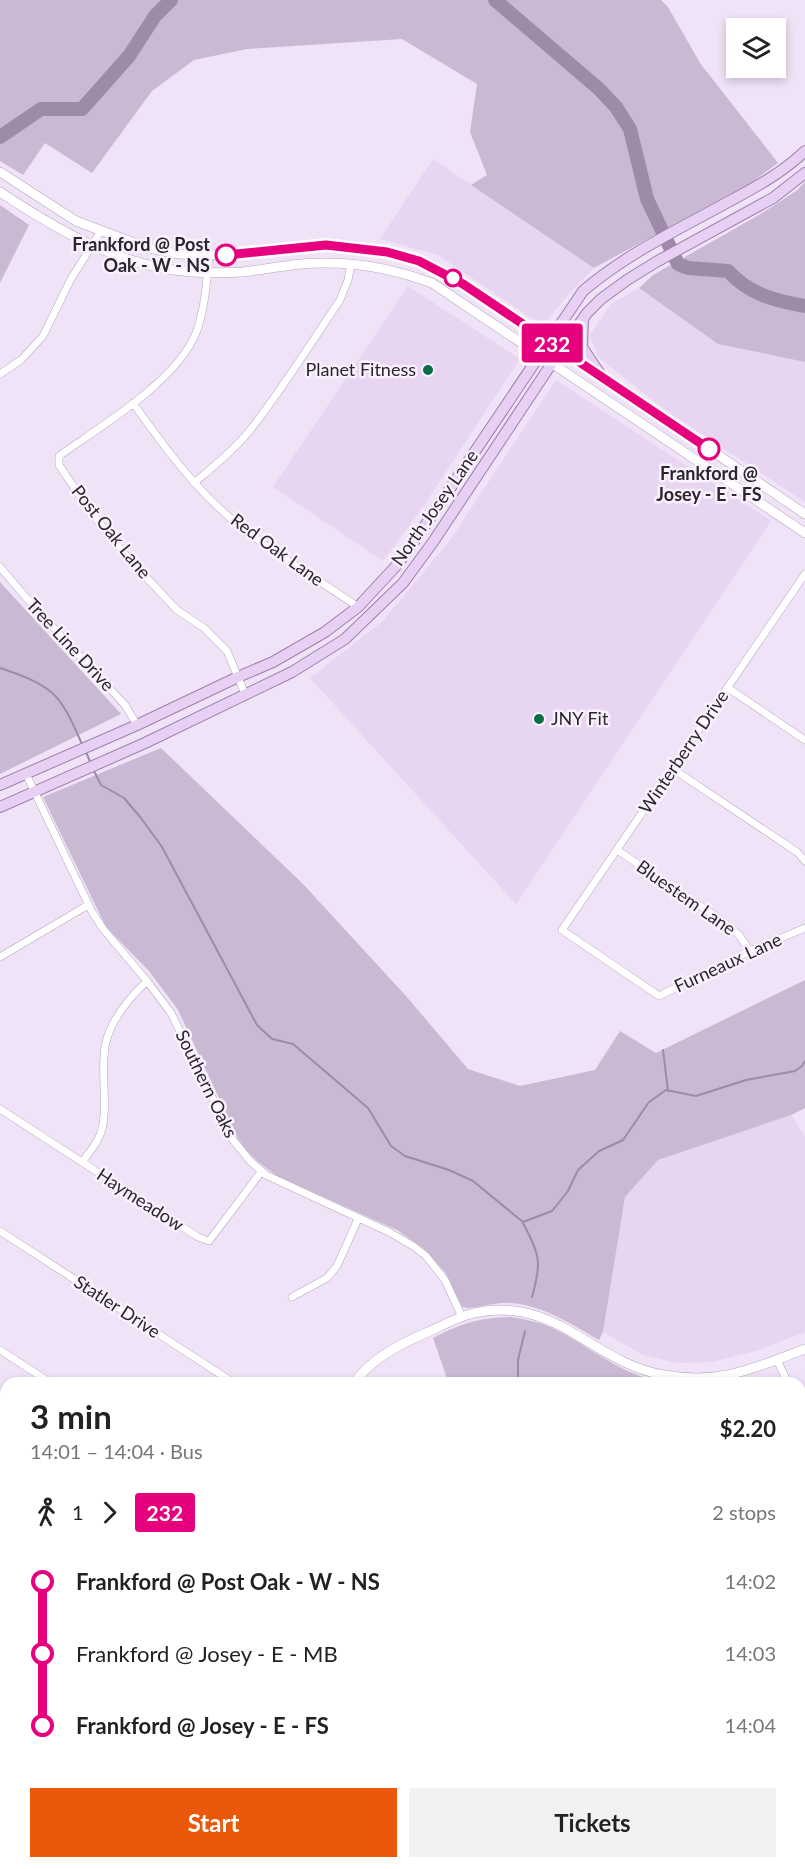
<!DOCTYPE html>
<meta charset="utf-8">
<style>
:root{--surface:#fff;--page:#f2f2f2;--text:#222;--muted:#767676;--accent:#ea580c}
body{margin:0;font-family:Lato,sans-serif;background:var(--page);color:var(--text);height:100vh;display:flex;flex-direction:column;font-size:22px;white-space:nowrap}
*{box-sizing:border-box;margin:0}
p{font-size:20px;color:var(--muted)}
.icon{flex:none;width:33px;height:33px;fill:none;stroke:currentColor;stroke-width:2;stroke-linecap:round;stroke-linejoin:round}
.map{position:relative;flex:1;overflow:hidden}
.details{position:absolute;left:0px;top:1377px;width:806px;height:492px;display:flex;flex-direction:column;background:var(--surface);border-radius:18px 18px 0 0;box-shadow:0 3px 9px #0003}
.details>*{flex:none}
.badge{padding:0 12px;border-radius:4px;font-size:21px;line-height:39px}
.buttons{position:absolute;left:726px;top:18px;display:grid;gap:12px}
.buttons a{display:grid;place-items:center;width:60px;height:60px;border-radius:0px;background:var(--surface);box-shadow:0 3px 9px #0003;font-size:30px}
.map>.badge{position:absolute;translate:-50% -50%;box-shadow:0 0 0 3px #fff}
.legs{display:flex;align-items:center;gap:9px;height:66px;padding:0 30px;font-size:20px}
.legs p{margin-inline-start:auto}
.overview{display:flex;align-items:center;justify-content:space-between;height:102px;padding:0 30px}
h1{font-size:33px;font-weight:700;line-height:45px}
.action{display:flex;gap:12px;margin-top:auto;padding:12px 30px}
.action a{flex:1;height:69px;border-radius:0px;background:var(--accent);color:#fff;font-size:24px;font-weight:700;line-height:69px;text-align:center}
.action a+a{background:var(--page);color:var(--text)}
ul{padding:0 30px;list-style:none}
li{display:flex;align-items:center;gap:21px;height:72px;font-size:22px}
li i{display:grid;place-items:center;width:9px;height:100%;margin:0 8px;background:currentColor}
li i::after{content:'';width:15px;height:15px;margin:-8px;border:4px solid;border-radius:50%;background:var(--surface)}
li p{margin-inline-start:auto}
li:first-child i{background:linear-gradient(#0000 50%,currentColor 0)}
li:last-child i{background:linear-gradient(currentColor 50%,#0000 0)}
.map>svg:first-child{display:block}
</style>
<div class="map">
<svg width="805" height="1869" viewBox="0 0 805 1869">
<rect width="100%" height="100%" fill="#f0e2f7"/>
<path fill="#e7d5f1" d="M433 159 594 268 566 297 543 326 438 255 380 239Z
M408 286 520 359 418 514 383 561 273 487Z
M639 288 718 344 805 362V502L664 409 598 357 590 335 611 304Z
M556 380 771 521 516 904 310 678 383 621 451 539Z
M791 1115 805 1136V1332L759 1350 711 1362 676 1363 643 1355 603 1332 625 1197 658 1160Z"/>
<path fill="#cab9d3" d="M0 0H661L668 7 700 63 778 163 752 182 594 268 471 185 487 175 470 132 477 84 402 39 247 49 194 60 152 91 92 173 45 143 23 175 0 161Z
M805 182V362L718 344 639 288 653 275 759 215 796 191Z
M0 205 29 225 0 283Z
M0 582 121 714 0 774Z
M161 748 303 884 406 996 468 1069 520 1086 595 1070 620 1031 656 1053 805 980V1108L791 1115 658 1160 625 1197 603 1332 599 1340C571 1324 543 1305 510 1303 497 1302 482 1307 468 1308L462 1307 445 1272 423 1248 397 1230 277 1176 258 1162 247 1151 238 1139 178 1010 149 971 106 927 43 797Z
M511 1317C528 1320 545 1323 560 1332 599 1353 625 1378 672 1383H445L448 1381 433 1338C463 1323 478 1318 511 1317Z
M800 1460 805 1462V1535L800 1532Z"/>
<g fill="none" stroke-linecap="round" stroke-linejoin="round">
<path stroke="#9e8ba8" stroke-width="2" d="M0 668C17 674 37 680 51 692 65 703 75 729 82 744
M86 752 91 764
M93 769 101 785 124 798 141 818 162 847 257 1025 272 1039 293 1044 368 1108 391 1146 405 1156 449 1170 473 1181 523 1222 552 1211 568 1191 578 1170 599 1151 623 1140 649 1102 666 1090 696 1096 746 1080 795 1071 802 1066 805 1061
M663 1050 668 1091
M523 1223C540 1255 542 1262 532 1297
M518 1383V1360L525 1331
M800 1488 805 1490"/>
<path stroke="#9e8ba8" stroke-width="14" d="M495 0 599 89 616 107 630 129 647 199 678 264 688 268 728 271C749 294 775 301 805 306
M0 137 41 109H82L129 56 155 16 171 0"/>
<g stroke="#b4a6bb" stroke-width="8">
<path id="street" d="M209 255C207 280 205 309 196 333 176 382 101 426 59 456V465L92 514 128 558 177 610 204 628 227 651 245 694
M0 374 21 360 43 336 71 279 101 231
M133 403C165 448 197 492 241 527 278 556 319 580 358 607
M194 483C214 466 235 449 251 429 283 388 311 343 340 300L348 280 351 264
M0 567 30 602 125 705 137 725
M805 574 562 930 659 996 750 951 805 928
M728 688 805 740
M673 769 797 852 805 861
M26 774 92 912 104 930 147 981 171 1013 233 1140 250 1161 266 1175 389 1232 413 1246 426 1256 445 1280 462 1317
M617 850 717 917 739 935 750 951
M0 957 88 905
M0 1109 198 1237 209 1241 261 1172
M82 1162C88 1154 96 1145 100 1135 110 1110 99 1070 106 1042 112 1018 130 997 147 981
M0 1231 234 1383
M292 1297 327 1278 337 1266 358 1219
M0 1350 51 1383
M777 1360 788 1383
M800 1401 805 1406
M0 1467 6 1471
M800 1585 805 1588
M0 1587 6 1591
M800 1694 805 1698
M0 1755 6 1759
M800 1827 805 1819
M0 1855 6 1859
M800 1858 805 1862
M12 1863 21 1869
M166 1863 175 1869
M323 1863 332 1869
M482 1863 491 1869
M638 1863 647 1869
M393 1869 397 1863
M472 1869 476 1863
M703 1869 707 1863
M772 1869 776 1863"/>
</g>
<g stroke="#b4a6bb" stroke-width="10">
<path id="secondary" d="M0 172 76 221 145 247 172 253 191 255 244 254 326 245 387 252 419 261 463 284 550 341 805 514
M0 192C57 230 122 268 193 272 209 273 227 273 243 272 269 269 294 263 320 263 358 262 397 270 432 283L805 533
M354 1383C372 1358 400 1344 428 1332 443 1325 458 1317 474 1313 556 1295 592 1363 664 1375 721 1385 754 1368 805 1349
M0 1719 6 1709"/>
</g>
<g stroke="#9c80aa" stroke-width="12">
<path id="primary" d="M583 320 582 347 602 377
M0 785 137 725 238 677 273 662 325 632 358 607 397 565 418 536 583 291C626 254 679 229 728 202 756 187 782 173 805 151
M0 807 145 743 292 672 345 639 403 583 433 542 552 363 587 313 601 299 627 280 656 262 773 198 805 173"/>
</g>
<use href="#street" stroke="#fff" stroke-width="7"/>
<use href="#secondary" stroke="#fff" stroke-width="9"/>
<use href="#primary" stroke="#e8d0f5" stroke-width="10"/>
</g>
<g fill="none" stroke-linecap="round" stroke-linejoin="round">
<g stroke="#fff" stroke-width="14">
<path id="line-1" d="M226 255 326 245 387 252 419 261 463 284 709 449"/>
</g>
<use href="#line-1" stroke="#e6007e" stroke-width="9"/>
</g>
<g fill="#fff" stroke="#e6007e" stroke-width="3">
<circle cx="226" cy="255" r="10"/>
<circle cx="453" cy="278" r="8"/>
<circle cx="709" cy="449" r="10"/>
</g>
<g fill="#096e44" stroke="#faf1ff" stroke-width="2">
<circle cx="428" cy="370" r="6"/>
<circle cx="539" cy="719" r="6"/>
</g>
<g text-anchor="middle" stroke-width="5" stroke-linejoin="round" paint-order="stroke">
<g font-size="18" font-weight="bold" fill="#2b252d" stroke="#faf1ff" text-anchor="end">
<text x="210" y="251">Frankford @ Post<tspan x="210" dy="21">Oak - W - NS</tspan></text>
<text x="709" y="480" text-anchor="middle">Frankford @<tspan x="709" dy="21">Josey - E - FS</tspan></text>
</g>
<g font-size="18" fill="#2b252d" stroke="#faf1ff" text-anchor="end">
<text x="416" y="376">Planet Fitness</text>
<text x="551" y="725" text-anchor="start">JNY Fit</text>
</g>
<g font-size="18" fill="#2b252d" stroke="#faf1ff">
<text transform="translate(435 508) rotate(-55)" y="6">North Josey Lane</text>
<text transform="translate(111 532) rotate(51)" y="6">Post Oak Lane</text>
<text transform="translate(277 550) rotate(36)" y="6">Red Oak Lane</text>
<text transform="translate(70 645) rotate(47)" y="6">Tree Line Drive</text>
<text transform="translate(684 752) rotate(-56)" y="6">Winterberry Drive</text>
<text transform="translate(686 898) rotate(35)" y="6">Bluestem Lane</text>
<text transform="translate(728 963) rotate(-25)" y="6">Furneaux Lane</text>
<text transform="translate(206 1084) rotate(64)" y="6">Southern Oaks</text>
<text transform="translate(140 1200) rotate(33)" y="6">Haymeadow</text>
<text transform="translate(117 1307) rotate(33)" y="6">Statler Drive</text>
</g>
</g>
</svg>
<div class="buttons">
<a><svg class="icon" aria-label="layers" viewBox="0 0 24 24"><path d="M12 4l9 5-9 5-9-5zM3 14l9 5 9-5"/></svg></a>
</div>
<b class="badge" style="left:552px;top:343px;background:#e6007e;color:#fff">232</b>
<section class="details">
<div class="overview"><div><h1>3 min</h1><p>14:01 – 14:04 · Bus</p></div><b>$2.20</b></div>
<div class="legs"><svg class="icon" aria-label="walk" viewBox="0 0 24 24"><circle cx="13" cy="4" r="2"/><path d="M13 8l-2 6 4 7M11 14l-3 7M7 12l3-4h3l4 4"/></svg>1<svg class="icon" aria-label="forward" viewBox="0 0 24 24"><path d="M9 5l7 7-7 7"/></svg><b class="badge" style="background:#e6007e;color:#fff">232</b><p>2 stops</p></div>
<ul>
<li><i style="color:#e6007e"></i><b>Frankford @ Post Oak - W - NS</b><p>14:02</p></li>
<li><i style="color:#e6007e"></i><span>Frankford @ Josey - E - MB</span><p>14:03</p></li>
<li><i style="color:#e6007e"></i><b>Frankford @ Josey - E - FS</b><p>14:04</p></li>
</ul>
<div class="action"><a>Start</a><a>Tickets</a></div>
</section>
</div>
